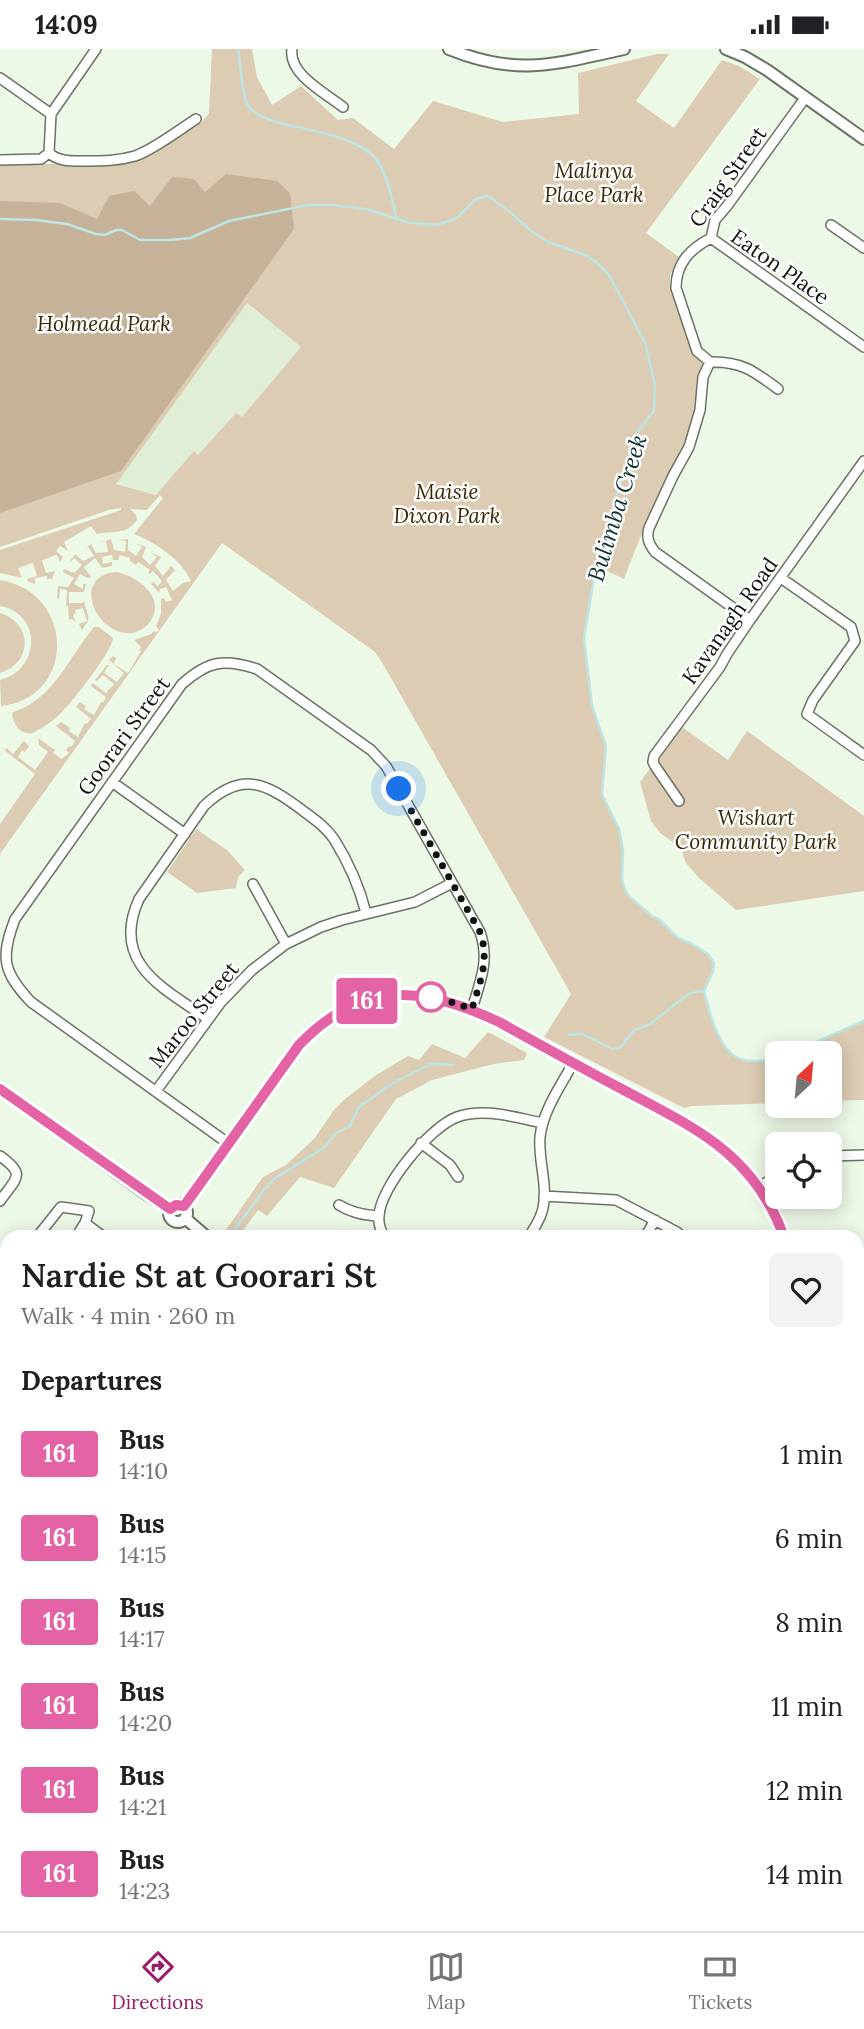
<!DOCTYPE html>
<meta charset="utf-8">
<style>
:root{--surface:#fff;--page:#f2f2f2;--text:#202124;--muted:#757577;--line:#e0e0e0;--accent:#9c1a6c}
body{margin:0;font-family:Lora,serif;background:var(--page);color:var(--text);height:100vh;display:flex;flex-direction:column;font-size:26px;white-space:nowrap}
*{box-sizing:border-box;margin:0}
p{font-size:23px;color:var(--muted)}
.icon{flex:none;width:38px;height:38px;fill:none;stroke:currentColor;stroke-width:2;stroke-linecap:round;stroke-linejoin:round}
.map{position:relative;flex:1;overflow:hidden}
.side{position:absolute;left:0px;top:1181px;width:864px;height:702px;display:flex;flex-direction:column;background:var(--surface);border-radius:21px 21px 0 0;box-shadow:0 4px 18px #0003}
.side>*{flex:none}
.badge{padding:0 14px;border-radius:5px;font-size:24px;line-height:46px}
.needle{width:46px;rotate:26deg}
.fabs{position:absolute;left:765px;top:992px;display:grid;gap:14px}
.fabs a{display:grid;place-items:center;width:77px;height:77px;border-radius:10px;background:var(--surface);box-shadow:0 4px 18px #0003;font-size:35px}
.you{position:absolute;width:35px;height:35px;margin:-18px;border:5px solid #fff;border-radius:50%;background:#1a73e8;box-shadow:0 0 0 10px #1a73e833}
.map>.badge{position:absolute;translate:-50% -50%;box-shadow:0 0 0 4px #fff}
h2{padding:0 21px;font-size:26px;line-height:63px}
.round{display:grid;place-items:center;flex:none;width:74px;height:74px;border-radius:10px;background:var(--page)}
.overview{display:flex;align-items:center;justify-content:space-between;height:119px;padding:0 21px}
h1{font-size:33px;font-weight:600;line-height:52px}
ul{padding:0;list-style:none}
li{display:flex;align-items:center;gap:21px;height:84px;padding:0 21px}
li div{flex:1}
li b{display:block;font-size:26px}
li em{font-style:normal}
li .badge{min-width:77px;font-weight:700;text-align:center}
.status{display:flex;justify-content:space-between;align-items:center;height:49px;padding:0 35px;background:var(--surface);direction:ltr}
.status svg{height:19px;fill:currentColor}
.tabs{display:flex;justify-content:space-around;align-items:center;height:98px;border-top:2px solid var(--line);background:var(--surface);font-size:19px;color:var(--muted)}
.tabs a{display:grid;justify-items:center;gap:4px}
.tabs .current{color:var(--accent)}
.map>svg:first-child{display:block}
</style>
<div class="status"><b>14:09</b><svg viewBox="0 0 49 12"><path d="M0 12V9h3v3zM5 12V6h3v6zM10 12V3h3v9zM15 12V0h3v12zM26 1h20v11H26zM47 4h2v5h-2z"/></svg></div>
<div class="map">
<svg width="864" height="1882" viewBox="0 0 864 1882">
<rect width="100%" height="100%" fill="#edf9e7"/>
<path fill="#dfeed5" d="M246 254 301 298 242 369 236 364 198 407 194 403 156 446 116 434Z"/>
<path fill="#ddccb4" fill-rule="evenodd" d="M212 0H252L257 28 272 56 301 37 338 71 353 69 394 100 433 52 503 73 579 65 578 24 657 5H669L636 52 674 79 722 11 739 17 760 30 646 184 679 208 670 226V240L693 304 703 314C695 335 698 356 692 377 684 401 671 423 660 446 646 473 635 501 624 530L596 517 584 589 592 657 606 697 602 744 619 780 623 801 622 831 625 841 629 847 652 867 660 871 678 889 692 895 708 905 714 914 713 922 704 942C709 962 719 1006 744 1011 754 1014 767 1011 777 1008V1054L692 1057 684 1059 544 988 571 945 383 615 375 603 222 494 0 805V775L35 725 0 698 5 701 7 699 13 705 24 692 29 697 25 703 22 701 18 708 35 721 48 703 39 696 38 689 55 701 53 704 62 710 69 704 66 701 68 698 72 697 75 692 56 677 61 673 70 679 69 682 78 688 85 674 87 675 91 670 76 658 80 653 86 657 84 660 94 666 101 653 103 654 106 648 91 637 93 634 106 644 114 635 103 626 97 632 95 631 107 616H109L104 624 117 633 124 624 109 611 113 607 116 609 114 615 128 624 141 602 139 601 141 598 134 591 151 585 154 582 157 583 159 581 156 577 161 565V550L164 549 166 553 172 551 166 538 160 540 159 544 151 535 153 533 158 537 162 532 153 522 150 525 148 524 150 521 138 513 136 516 130 512V509L120 506 118 511H113L112 506 102 508 103 515 112 513V517L102 519 95 509 84 518 91 528 88 529 80 525 74 535 83 540V535H86L84 543H69V554H82L84 552C87 568 93 566 82 581L79 575 87 572 83 559 75 561 76 564 73 566 75 572 72 570 69 571 68 557H66L67 541 60 540 59 551 57 548 58 537 68 538 74 529 63 523 64 520 74 524 82 516 74 509 68 515 75 505 83 512 94 507 88 498 85 500 91 495 96 504 108 503 106 492 98 494 111 490 114 501 125 503 126 492 118 491 128 490V501L136 507 142 498 135 494 146 498 142 508 150 516 157 508 150 503 161 508 155 517 163 527 171 517 175 521 166 531 173 542 183 534 191 532C181 510 156 494 134 485L163 449 160 446 147 461 130 460 136 466 137 471C125 487 114 481 97 485L91 477 64 493 68 502 60 497 56 502 63 508 60 513 57 506 42 511 46 524 55 522 52 530H47V527L35 529V535L27 532V530L37 527 33 514 18 519 22 529 0 524V501L121 461V459L109 461 0 498V115H113L201 74 209 64ZM247 254 301 298 242 368 236 364 198 406 194 402 156 446 116 435Z
M116 523C129 525 146 535 152 547 161 562 149 581 132 584 97 588 69 528 116 523Z
M0 531C77 544 75 650 1 657L0 631C41 621 42 564 0 557Z
M0 564C33 574 33 614 0 624Z
M94 578H99L113 589C113 601 71 655 60 665 52 673 43 678 33 684 21 687 14 676 12 666L13 663C53 651 69 608 94 578Z
M682 678 728 711 747 682 864 767V842L736 861 699 829 686 814 680 798 660 784 651 772 640 733Z
M196 780 227 801 245 821 238 828 236 839 197 844 167 823Z
M864 972V1051L830 1052V1004H791Z
M488 983 527 1004 524 1011 494 1015 432 1031 396 1050 334 1139 300 1128 267 1167 258 1161 238 1188H228L223 1185 263 1128 286 1116 314 1090 334 1061 345 1050 376 1026 408 1007 419 1011 432 995 465 1009Z
M864 1687V1882H715L719 1876H858V1695Z
M384 1876H476L472 1882H379Z"/>
<path fill="#c5b298" d="M226 125 277 132 290 144 294 180 121 422 0 464V152L60 154 97 170 109 147 134 142 150 157 172 128 194 130 205 143Z
M198 1876H269L264 1882H199Z"/>
<g fill="none" stroke-linecap="round" stroke-linejoin="round">
<path stroke="#bde5e3" stroke-width="2.5" d="M238 0C241 15 241 46 249 58 255 66 267 70 276 73 304 81 351 86 372 106 386 119 393 152 396 170
M0 170 36 171 67 175 96 185 105 186 116 181H122L140 191H170L190 189 229 172 308 156H332L366 160 410 174 437 176 457 169 476 150 488 147 509 162 531 182 548 193 588 207 598 215 609 226 645 294 655 336 654 362 639 381 619 439 596 517 584 589 592 657 606 697 602 745 619 780 623 801 622 831 625 841 629 847 652 867 660 871 678 889 692 895 708 905 714 914 713 922 704 942C709 962 719 1006 744 1011 754 1014 767 1011 777 1008
M569 986 583 985 613 1000 621 998 633 982 650 975 683 949 692 943 704 942
M791 1004 864 972
M229 1188 264 1141 275 1129 325 1098 336 1084 350 1077 359 1058 393 1034 431 1015 454 1016
M0 1312 7 1309
M862 1882 864 1880"/>
<g stroke="#6a7364" stroke-width="12">
<path id="minor" d="M292 0C288 25 325 44 343 58
M0 29 51 65
M49 104 51 65 96 0
M0 111 41 110 49 104C59 113 72 112 85 112 102 112 118 112 135 107 153 101 179 81 196 70
M831 176 864 199
M711 189 864 298
M710 313C741 312 754 322 778 340
M781 529 851 578 855 592 813 651 807 665 864 706
M750 571 655 503C649 495 646 489 649 479L673 427 689 398 700 361 703 328 710 313 697 302 676 239C676 214 690 200 711 189L715 171 727 157 805 49
M112 733 185 785
M679 752 655 717 653 713 654 707 720 618 727 605 750 571 864 412
M253 835 286 895
M208 970C163 939 110 914 139 850L204 757C241 722 265 733 302 761 314 770 326 778 334 790 349 814 359 836 366 864
M156 1042 221 953 252 921 286 895 321 878 342 871 415 853 452 834
M421 1094 450 1116 458 1128
M229 1095 31 953C3 923 0 909 15 870L182 635C208 612 224 609 257 620L371 701 386 717 480 883C490 911 480 933 472 960
M0 1107C27 1126 16 1129 0 1152
M830 1107 864 1106
M760 1138 777 1126
M544 1147 616 1151 677 1183 683 1188
M339 1156C352 1164 364 1166 378 1167
M184 1157 299 996C360 931 424 937 499 973L705 1086C743 1112 769 1145 784 1188
M85 1174 104 1188
M37 1188 61 1158 89 1162 85 1174 76 1188
M384 1188C381 1182 378 1174 379 1167 380 1138 430 1078 457 1068 485 1058 516 1069 543 1074
M529 1188C534 1179 541 1170 543 1159 548 1136 538 1111 540 1088 543 1061 561 1037 573 1014
M645 1188 655 1171
M0 1240 7 1230
M0 1285 7 1282
M858 1285 864 1284
M0 1325 7 1321
M0 1367 7 1357
M858 1618 864 1610
M186 1876 187 1882
M303 1882 308 1876
M375 1882 379 1876
M703 1882 707 1876"/>
</g>
<g stroke="#6a7364" stroke-width="14">
<path id="tertiary" d="M449 0C518 28 555 15 624 0
M726 0 745 8 767 21 864 90
M0 1040 145 1144 170 1160
M169 1164a9 9 0 1 1 18 0a9 9 0 1 1-18 0Z
M185 1169 207 1188
M482 1882 486 1876"/>
</g>
<g stroke="#dededd" stroke-width="19">
<path id="motorway" d="M0 1549 7 1564
M0 1621 7 1639
M76 1876 77 1882
M103 1876 104 1882"/>
</g>
<use href="#minor" stroke="#fff" stroke-width="9"/>
<use href="#tertiary" stroke="#fff" stroke-width="10"/>
<use href="#motorway" stroke="#5cb88f" stroke-width="16"/>
</g>
<g fill="none" stroke-linecap="round" stroke-linejoin="round">
<g stroke="#fff" stroke-width="16">
<path id="line" d="M0 1040 170 1160 176 1156 184 1157 187 1153 299 996C362 930 423 937 499 973 539 995 578 1017 618 1038 692 1078 753 1102 784 1188"/>
</g>
<use href="#line" stroke="#e463a4" stroke-width="10"/>
<path stroke="#10140e" stroke-width="7" stroke-dasharray="0 12.6" d="M399 740 480 883C490 911 480 932 472 960L445 951 424 947 431 948"/>
</g>
<circle fill="#fff" stroke="#e463a4" stroke-width="3.5" cx="431" cy="948" r="14"/>
<g text-anchor="middle" stroke-width="5" stroke-linejoin="round" paint-order="stroke">
<g font-size="21" font-style="italic" fill="#3c2703" stroke="#fff">
<text x="594" y="129">Malinya<tspan x="594" dy="24">Place Park</tspan></text>
<text x="104" y="282">Holmead Park</text>
<text x="447" y="450">Maisie<tspan x="447" dy="24">Dixon Park</tspan></text>
<text x="756" y="776">Wishart<tspan x="756" dy="24">Community Park</tspan></text>
</g>
<g font-size="21" fill="#10140e" stroke="#fff">
<text transform="translate(728 128) rotate(-55)" y="7">Craig Street</text>
<text transform="translate(780 218) rotate(35)" y="7">Eaton Place</text>
<text transform="translate(730 572) rotate(-55)" y="7">Kavanagh Road</text>
<text transform="translate(124 687) rotate(-54)" y="7">Goorari Street</text>
<text transform="translate(194 966) rotate(-51)" y="7">Maroo Street</text>
</g>
<g font-size="23" font-style="italic" fill="#093130" stroke="#fff">
<text transform="translate(617 459) rotate(-73)" y="8">Bulimba Creek</text>
</g>
</g>
</svg>
<div class="fabs">
<a><svg class="needle" viewBox="-14 -14 28 28"><path d="M0-13l5 13h-10z" fill="#e53935"/><path d="M0 13l5-13h-10z" fill="#757577"/></svg></a>
<a><svg class="icon" aria-label="locate" viewBox="0 0 24 24"><circle cx="12" cy="12" r="6"/><path d="M12 2v4M12 18v4M2 12h4M18 12h4"/></svg></a>
</div>
<div class="you" style="left:399px;top:740px"></div>
<b class="badge" style="left:367px;top:952px;background:#e463a4;color:#fff">161</b>
<section class="side">
<div class="overview"><div><h1>Nardie St at Goorari St</h1><p>Walk · 4 min · 260 m</p></div><a class="round"><svg class="icon" aria-label="heart" viewBox="0 0 24 24"><path d="M12 20l-8-8c-3-5 5-10 8-4 3-6 11-1 8 4z"/></svg></a></div>
<h2>Departures</h2>
<ul>
<li><span class="badge" style="background:#e463a4;color:#fff">161</span><div><b>Bus</b><p>14:10</p></div><em>1 min</em></li>
<li><span class="badge" style="background:#e463a4;color:#fff">161</span><div><b>Bus</b><p>14:15</p></div><em>6 min</em></li>
<li><span class="badge" style="background:#e463a4;color:#fff">161</span><div><b>Bus</b><p>14:17</p></div><em>8 min</em></li>
<li><span class="badge" style="background:#e463a4;color:#fff">161</span><div><b>Bus</b><p>14:20</p></div><em>11 min</em></li>
<li><span class="badge" style="background:#e463a4;color:#fff">161</span><div><b>Bus</b><p>14:21</p></div><em>12 min</em></li>
<li><span class="badge" style="background:#e463a4;color:#fff">161</span><div><b>Bus</b><p>14:23</p></div><em>14 min</em></li>
</ul>
</section>
</div>
<nav class="tabs">
<a class="current"><svg class="icon" aria-label="directions" viewBox="0 0 24 24"><path d="M12 3l9 9-9 9-9-9zM9 14v-3h6M13 9l2 2-2 2"/></svg>Directions</a>
<a><svg class="icon" aria-label="map" viewBox="0 0 24 24"><path d="M3 6l6-2 6 2 6-2v14l-6 2-6-2-6 2zM9 4v14M15 6v14"/></svg>Map</a>
<a><svg class="icon" aria-label="tickets" viewBox="0 0 24 24"><path d="M3 7h18v10H3zM15 7v10"/></svg>Tickets</a>
</nav>
